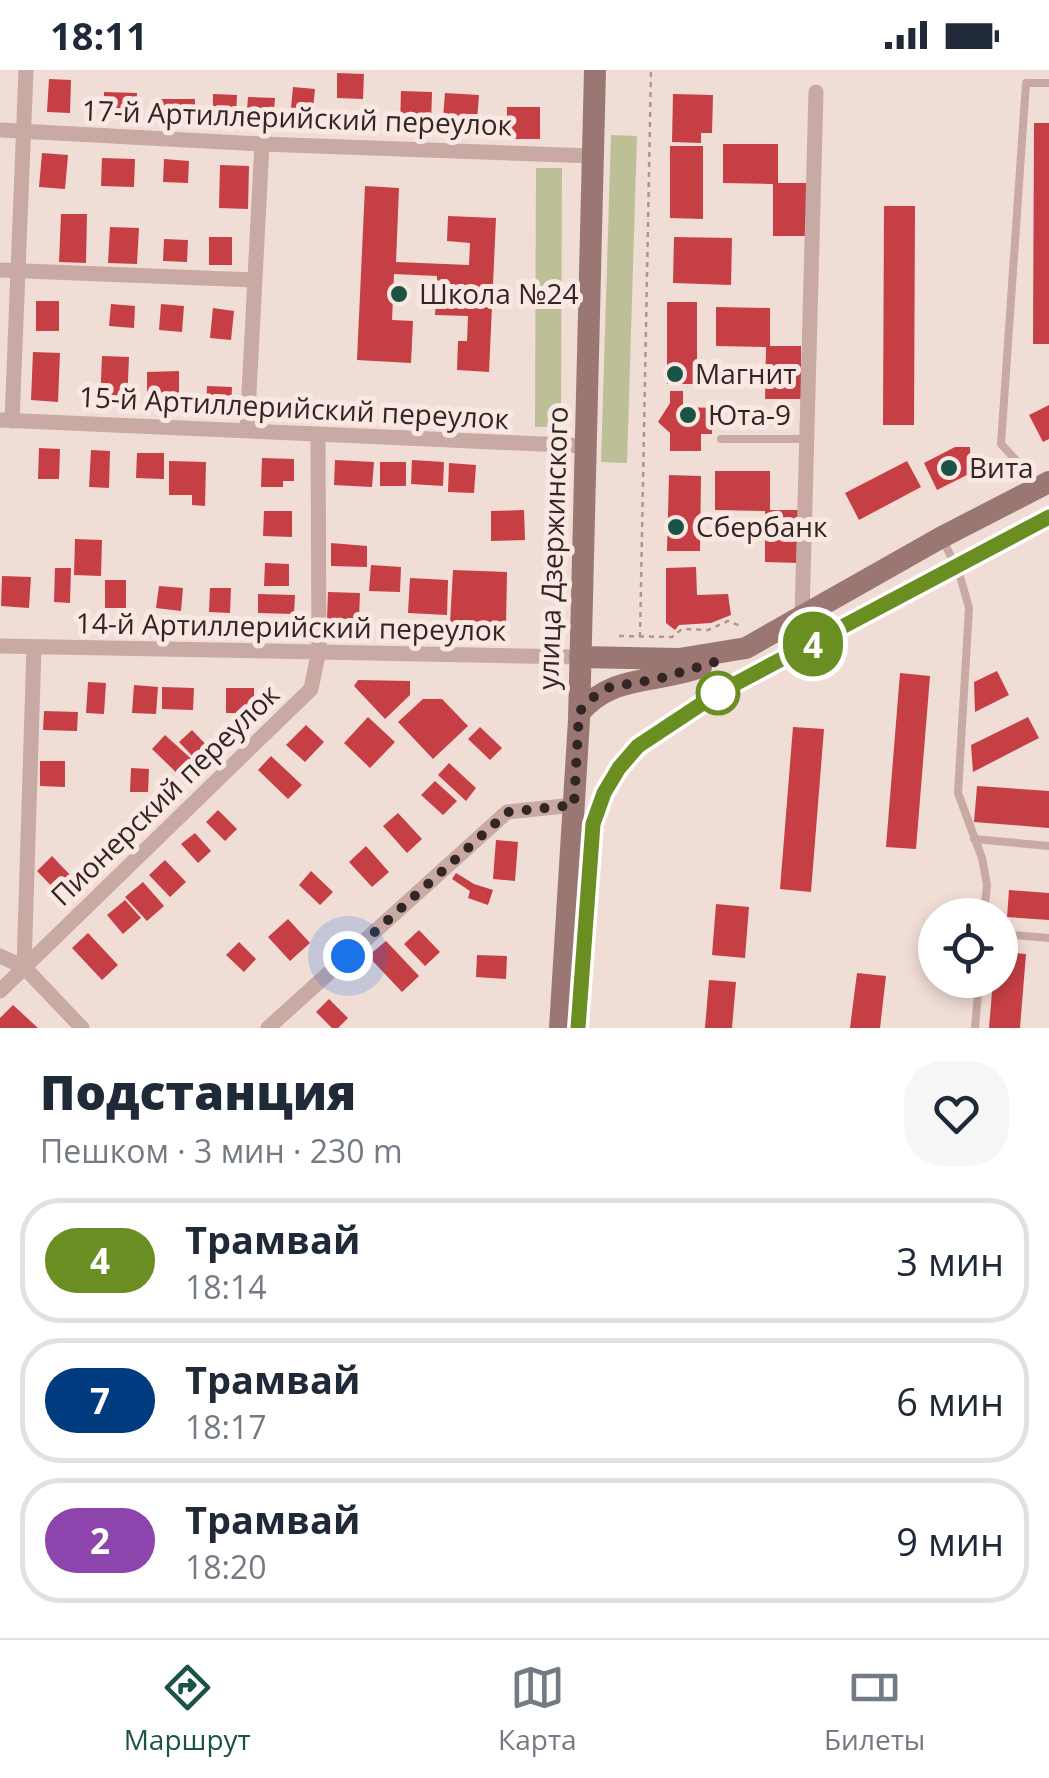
<!DOCTYPE html>
<html lang="ru">
<meta charset="utf-8">
<style>
:root{--surface:#fff;--page:#f6f6f7;--text:#1f2937;--muted:#747a83;--line:#e0e1e3;--accent:#1b5447}
body{margin:0;font-family:"Open Sans",sans-serif;background:var(--page);color:var(--text);height:100vh;display:flex;flex-direction:column;font-size:38px;white-space:nowrap}
*{box-sizing:border-box;margin:0}
p{font-size:32px;color:var(--muted)}
.icon{flex:none;width:55px;height:55px;fill:none;stroke:currentColor;stroke-width:2;stroke-linecap:round;stroke-linejoin:round}
.map{position:relative;height:958px;overflow:hidden}
.drawer{display:flex;flex-direction:column;background:var(--surface);flex:1}
.drawer>*{flex:none}
.badge{padding:0 20px;border-radius:32px;font-size:35px;line-height:65px}
.buttons{position:absolute;left:918px;top:828px;display:grid;gap:20px}
.buttons a{display:grid;place-items:center;width:100px;height:100px;border-radius:50%;background:var(--surface);box-shadow:0 5px 15px #0003;font-size:50px}
.you{position:absolute;width:50px;height:50px;margin:-25px;border:8px solid #fff;border-radius:50%;background:#1a73e8;box-shadow:0 0 0 15px #1a73e833}
.map>.badge{position:absolute;translate:-50% -50%;box-shadow:0 0 0 5px #fff}
.round{display:grid;place-items:center;flex:none;width:105px;height:105px;border-radius:40px;background:var(--page)}
.overview{display:flex;align-items:center;justify-content:space-between;height:170px;padding:0 40px}
h1{font-size:48px;font-weight:800;line-height:75px}
ul{padding:0;list-style:none}
li{display:flex;align-items:center;gap:30px;height:125px;margin:0 20px 15px;padding:0 20px;border:5px solid var(--line);border-radius:40px}
li div{flex:1}
li b{display:block;font-size:38px}
li em{font-style:normal}
li .badge{min-width:110px;font-weight:700;text-align:center}
.status{display:flex;justify-content:space-between;align-items:center;height:70px;padding:0 50px;background:var(--surface);direction:ltr}
.status svg{height:28px;fill:currentColor}
.tab-bar{display:flex;justify-content:space-around;align-items:center;height:140px;border-top:2px solid var(--line);background:var(--surface);font-size:28px;color:var(--muted)}
.tab-bar a{display:grid;justify-items:center;gap:5px}
.tab-bar .active{color:var(--accent)}
.map>svg:first-child{display:block}
</style>
<div class="status"><b>18:11</b><svg viewBox="0 0 49 12"><path d="M0 12V9h3v3zM5 12V6h3v6zM10 12V3h3v9zM15 12V0h3v12zM26 1h20v11H26zM47 4h2v5h-2z"/></svg></div>
<div class="map">
<svg width="1049" height="958" viewBox="0 0 1049 958">
<rect width="100%" height="100%" fill="#f0ddd6"/>
<path fill="#bdbf97" d="M611 65 637 66 627 393 601 392Z
M536 98H562L561 357H535Z"/>
<path fill="#c63f45" d="M337 3 364 4 363 29 337 28Z
M49 9 71 10 70 43 47 42Z
M293 17 315 19 312 50 290 48Z
M401 21 432 22 431 56H400Z
M104 22 137 23 136 43 104 42Z
M445 23 479 25 476 63 442 61Z
M213 24 237 25 236 48 213 47Z
M673 24 713 25 712 63H701V73L672 72Z
M248 27 275 28 273 54 246 53Z
M161 29H195V46H160Z
M507 37H540V69H507Z
M1034 53H1049V274H1033Z
M723 74H778V113H808V166H773V114L723 113Z
M670 76H703V149L670 148Z
M42 83 68 85 65 119 39 117Z
M102 88 135 89 134 117 101 116Z
M164 89 189 91 188 113 163 112Z
M220 95 249 96 248 139 219 138Z
M365 116 399 118 396 192 469 195 470 173 447 171 448 146 496 148 489 302 457 300 458 271H467L468 246 435 245 437 206 394 204 392 250 413 251 411 293 357 290Z
M884 136H915L914 355H883Z
M61 144H87L86 193 59 192Z
M110 157 139 158 137 194 108 193Z
M209 167H232V195H209Z
M674 167 732 168 731 215 673 213Z
M164 169 188 170 187 192 163 191Z
M36 231H59V261H36Z
M667 232H697V314H667Z
M111 234 135 236 134 258 109 256Z
M161 234 184 236 182 262 159 260Z
M716 237 770 238V276H801V329H765L766 277 716 276Z
M213 238 234 241 231 270 210 268Z
M33 282 60 283 58 332 31 330Z
M102 286 129 287 127 334 100 333Z
M179 301V336L147 337V302Z
M207 316 232 317 231 340 206 339Z
M670 321H683V337L713 338 712 364H701V381H670V363L658 352 670 333Z
M1049 335V369L1043 372 1029 345Z
M955 377H970L971 403 937 420 924 393Z
M39 378 60 379 59 409H38Z
M91 380 110 381 109 418 89 417Z
M137 383H164V409L136 408Z
M262 388 294 389V411H283V417H261Z
M335 390 374 392 372 417 334 415Z
M412 390 444 392 443 416 411 414Z
M169 391 206 392 205 436 192 435V425H169Z
M907 391 921 417 859 450 845 423Z
M380 392H406V416H380Z
M449 393 476 395 474 423 448 422Z
M715 401H770V440H801L800 493 765 492V441L715 440Z
M669 405 701 406 700 481H667Z
M524 440 525 470 491 471V441Z
M264 441H292V467L263 466Z
M75 469 102 470 101 506 74 505Z
M331 473 367 476V497L331 496Z
M265 493 289 494V516H264Z
M371 495 401 497 400 522 369 521Z
M696 497 697 525 728 524 731 545 711 553 679 555 675 560 666 553V498Z
M55 498H71L70 533 54 532Z
M453 500 507 502 506 556 450 553Z
M2 506 31 507 29 538 1 536Z
M410 508 448 510 447 545 408 543Z
M105 510H126V538H105Z
M159 516 183 518 181 541 156 538Z
M210 518H231L230 543 209 542Z
M328 522 360 523 359 549H327Z
M258 524 295 525 294 544 258 543Z
M997 601 1009 625 975 642 974 612Z
M900 603 930 606 916 779 886 777Z
M358 610 410 611V625L385 649 354 616Z
M88 612 106 613 104 644 86 643Z
M134 615 158 617 156 644 132 643Z
M162 617 194 618 193 640 162 639Z
M226 618H254V643H226Z
M423 629H442L468 656 433 689 398 652Z
M44 641 78 642 77 661 43 660Z
M368 647 395 672 370 698 344 673Z
M1028 647 1039 668 973 702 971 675Z
M306 655 324 672 305 692 286 675Z
M480 657 502 678 490 690 468 669Z
M793 657 824 659 811 822 780 819Z
M192 660 214 683 201 695 179 672Z
M165 665 197 694 183 709 152 679Z
M271 686 302 715 288 729 258 700Z
M40 691H65V717L40 716Z
M449 693 476 718 466 731 438 705Z
M131 698 149 699 148 722H130Z
M435 711 457 731 443 745 421 725Z
M977 716 1049 721V758L974 752Z
M218 740 237 759 225 771 206 752Z
M398 743 422 769 407 783 383 756Z
M195 763 211 781 198 793 181 774Z
M496 770 518 772 515 811 493 809Z
M366 776 389 802 372 817 349 792Z
M52 786 74 809 59 824 37 801Z
M165 790 186 812 170 827 149 805Z
M311 801 333 822 320 835 299 815Z
M456 803 474 814 493 820 488 835 468 828 470 821 452 809Z
M143 812 164 836 147 851 125 827Z
M1009 820 1049 823V850L1007 847Z
M125 830 141 848 123 864 107 845Z
M716 834 749 837 745 888 712 885Z
M288 849 310 873 290 891 268 867Z
M419 860 440 882 425 896 404 874Z
M88 863 118 895 102 910 72 878Z
M386 871 419 906 402 922 368 886Z
M239 872 256 889 244 902 226 885Z
M1000 882 1026 884 1020 958H989L993 910H1000Z
M477 885 507 886 506 909 476 907Z
M857 903 886 906 880 958H850Z
M709 910 736 912 732 958H705Z
M329 929 348 948 338 958H332L316 942Z
M13 935 38 958H0V948Z"/>
<g fill="none" stroke-linecap="round" stroke-linejoin="round">
<path stroke="#b4938d" stroke-width="2.5" stroke-dasharray="5 5" stroke-linecap="butt" d="M619 566 672 567 682 559 708 560 728 551 743 557
M640 567 651 0"/>
<path stroke="#c8a9a3" stroke-width="8" d="M721 369H806
M1037 413 1001 374 1026 13H1049
M944 472 960 506 969 538 958 723 982 788 987 815 984 845
M974 769 1049 776
M1000 864 1049 868
M975 958 979 910"/>
<path stroke="#c8a9a3" stroke-width="15" d="M0 60 262 74 593 86
M0 200 254 210
M0 350 586 376
M12 351 26 0
M247 361 262 74
M802 546 816 22
M0 576 580 587
M0 886 24 897 82 958
M24 897 34 577
M0 921 311 619 319 580 318 364
M268 958 507 742 574 735"/>
<path stroke="#9b7774" stroke-width="22" d="M580 587 679 589 746 578 942 467 1049 412
M579 643C614 603 655 614 701 597
M560 958 579 650 595 0"/>
<path stroke="#332525" stroke-width="2.5" d="M578 958 593 754 604 723 619 698 638 676 718 623 1049 447"/>
</g>
<g fill="none" stroke-linecap="round" stroke-linejoin="round">
<g stroke="#fff" stroke-width="22">
<path id="line" d="M578 958 593 754 604 723 619 698 638 676 718 623 1049 447"/>
</g>
<use href="#line" stroke="#6b8e23" stroke-width="15"/>
<path stroke="#332525" stroke-width="10" stroke-dasharray="0 18" d="M348 886 508 742 574 735 579 642 592 628 610 617 658 609 715 592 718 623"/>
</g>
<g fill="#1b5447" stroke="#f9e8e2" stroke-width="4">
<circle cx="399" cy="224" r="10"/>
<circle cx="675" cy="304" r="10"/>
<circle cx="688" cy="345" r="10"/>
<circle cx="949" cy="398" r="10"/>
<circle cx="676" cy="457" r="10"/>
</g>
<circle fill="#fff" stroke="#6b8e23" stroke-width="5" cx="718" cy="623" r="20"/>
<g text-anchor="middle" stroke-width="10" stroke-linejoin="round" paint-order="stroke">
<g font-size="28" fill="#332525" stroke="#f9e8e2">
<text transform="translate(297 48) rotate(2)" y="10">17-й Артиллерийский переулок</text>
<text transform="translate(294 338) rotate(3)" y="10">15-й Артиллерийский переулок</text>
<text transform="translate(553 478) rotate(-88)" y="10">улица Дзержинского</text>
<text transform="translate(291 557) rotate(1)" y="10">14-й Артиллерийский переулок</text>
<text transform="translate(165 725) rotate(-44)" y="10">Пионерский переулок</text>
</g>
<g font-size="28" fill="#332525" stroke="#f9e8e2" text-anchor="start">
<text x="419" y="234">Школа №24</text>
<text x="695" y="314">Магнит</text>
<text x="708" y="355">Юта-9</text>
<text x="969" y="408">Вита</text>
<text x="696" y="467">Сбербанк</text>
</g>
</g>
</svg>
<div class="buttons">
<a><svg class="icon" aria-label="locate" viewBox="0 0 24 24"><circle cx="12" cy="12" r="6"/><path d="M12 2v4M12 18v4M2 12h4M18 12h4"/></svg></a>
</div>
<div class="you" style="left:348px;top:886px"></div>
<b class="badge" style="left:813px;top:574px;background:#6b8e23;color:#fff">4</b>
</div>
<section class="drawer">
<div class="overview"><div><h1>Подстанция</h1><p>Пешком · 3 мин · 230 m</p></div><a class="round"><svg class="icon" aria-label="heart" viewBox="0 0 24 24"><path d="M12 20l-8-8c-3-5 5-10 8-4 3-6 11-1 8 4z"/></svg></a></div>
<ul>
<li><span class="badge" style="background:#6b8e23;color:#fff">4</span><div><b>Трамвай</b><p>18:14</p></div><em>3 мин</em></li>
<li><span class="badge" style="background:#003b80;color:#fff">7</span><div><b>Трамвай</b><p>18:17</p></div><em>6 мин</em></li>
<li><span class="badge" style="background:#8e44ad;color:#fff">2</span><div><b>Трамвай</b><p>18:20</p></div><em>9 мин</em></li>
</ul>
</section>
<nav class="tab-bar">
<a class="active"><svg class="icon" aria-label="directions" viewBox="0 0 24 24"><path d="M12 3l9 9-9 9-9-9zM9 14v-3h6M13 9l2 2-2 2"/></svg>Маршрут</a>
<a><svg class="icon" aria-label="map" viewBox="0 0 24 24"><path d="M3 6l6-2 6 2 6-2v14l-6 2-6-2-6 2zM9 4v14M15 6v14"/></svg>Карта</a>
<a><svg class="icon" aria-label="tickets" viewBox="0 0 24 24"><path d="M3 7h18v10H3zM15 7v10"/></svg>Билеты</a>
</nav>
